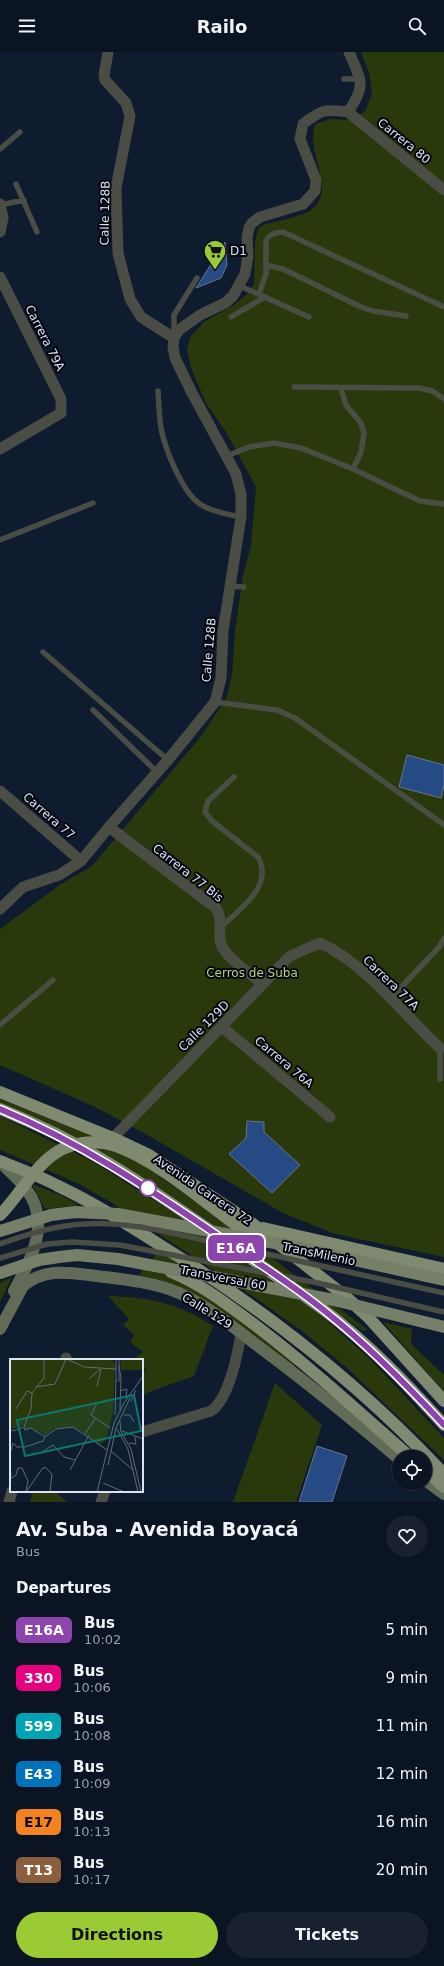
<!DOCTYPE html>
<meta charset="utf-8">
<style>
:root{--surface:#0b1423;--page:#192130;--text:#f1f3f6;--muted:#9a9ea6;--line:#2b3341;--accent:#9acb35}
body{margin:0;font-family:"DejaVu Sans",sans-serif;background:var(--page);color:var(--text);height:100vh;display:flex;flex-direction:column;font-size:15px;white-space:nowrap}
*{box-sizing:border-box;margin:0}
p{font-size:13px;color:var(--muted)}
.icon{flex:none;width:22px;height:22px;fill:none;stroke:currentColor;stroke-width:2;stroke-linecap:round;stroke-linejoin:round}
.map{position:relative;height:1450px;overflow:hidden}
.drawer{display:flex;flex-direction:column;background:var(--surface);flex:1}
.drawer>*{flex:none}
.badge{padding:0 8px;border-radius:6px;font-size:14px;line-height:26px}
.fabs{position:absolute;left:392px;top:1398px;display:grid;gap:8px}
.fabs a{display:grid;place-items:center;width:40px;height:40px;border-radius:50%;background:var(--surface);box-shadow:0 1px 3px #0004,0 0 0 1px var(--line);font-size:20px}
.map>.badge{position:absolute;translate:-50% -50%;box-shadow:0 0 0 2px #fff}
h2{padding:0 16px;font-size:15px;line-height:36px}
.round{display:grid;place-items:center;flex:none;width:42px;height:42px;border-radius:21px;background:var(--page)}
.summary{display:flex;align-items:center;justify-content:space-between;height:68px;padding:0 16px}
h1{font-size:19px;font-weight:800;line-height:30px}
.cta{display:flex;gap:8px;margin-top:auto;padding:8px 16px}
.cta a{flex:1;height:46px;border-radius:24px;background:var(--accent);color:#111;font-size:16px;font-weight:800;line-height:46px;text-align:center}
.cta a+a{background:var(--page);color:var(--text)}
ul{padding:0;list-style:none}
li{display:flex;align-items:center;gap:12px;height:48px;padding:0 16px}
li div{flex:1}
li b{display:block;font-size:15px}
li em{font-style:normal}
li .badge{min-width:44px;font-weight:700;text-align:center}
header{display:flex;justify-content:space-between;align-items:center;height:52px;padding:0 16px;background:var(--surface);font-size:18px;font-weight:800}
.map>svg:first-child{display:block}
</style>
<header><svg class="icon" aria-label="menu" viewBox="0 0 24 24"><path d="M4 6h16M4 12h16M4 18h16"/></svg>Railo<svg class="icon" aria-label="search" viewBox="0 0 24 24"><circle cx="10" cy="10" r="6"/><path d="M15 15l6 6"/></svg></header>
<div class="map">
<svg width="444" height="1450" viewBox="0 0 444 1450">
<rect width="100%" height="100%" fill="#0f1b2f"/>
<path fill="#29390b" d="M361 0H444V1205L335 1182 283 1161 142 1080 95 1055 0 1013V877L64 830 91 815 202 683 227 645 232 623 235 579 243 523 251 494 256 435 226 380 206 351 191 316 187 298 190 285 204 270 235 252 248 241 254 231 255 190 258 177 263 173C274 170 303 164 311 158 339 137 303 98 316 72L330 67 347 68 365 60 372 41 369 21Z
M0 1047 95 1084 138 1109 224 1170 367 1277 363 1279 194 1160 102 1100 0 1052Z
M0 1064 92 1109 165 1155 319 1262 369 1306 444 1386V1408L347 1316 302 1279 251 1243 109 1149 77 1131 0 1098Z
M32 1132 62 1144 79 1153 45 1157Z
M160 1198 304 1305 294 1315 185 1238 160 1228 139 1223Z
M12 1225 0 1250V1231Z
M108 1244C147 1245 180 1251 213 1274L194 1324 149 1340 142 1345V1323L146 1318 142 1315V1308L134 1307 143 1300 130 1290 134 1283 123 1273 129 1267Z
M383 1270 412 1277 411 1292 444 1323V1340Z
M275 1331 322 1373 296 1450H233Z
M33 1439H54L67 1450H30Z"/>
<path fill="#254a84" stroke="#66758d" d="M225 190 227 213 221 226 196 236Z
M407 703 444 713V733L441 746 399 735Z
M247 1069 264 1070V1080L300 1113 272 1141 229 1102 246 1086Z
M317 1394 347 1404 332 1450H299Z"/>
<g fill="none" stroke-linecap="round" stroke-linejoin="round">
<path stroke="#494d43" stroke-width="5.5" d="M344 27H360
M0 97 20 80
M16 132 37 180
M0 153 24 148
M266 213 283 217 361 255 373 259 406 264
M240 234 309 265
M259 242 266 222V189C269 182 275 181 283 180L444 255
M231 265 265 245
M174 281V263L197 226
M294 335 419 336 432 339 444 347
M341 336 346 353 361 371 364 381 361 400 353 417
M158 339C159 351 159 364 161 376 165 397 182 440 200 452 210 459 230 463 241 465
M227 404 249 395 274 391 301 396 353 417 420 449 444 452
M0 488 93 451
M230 534 244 535
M43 600 168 708
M215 650 277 658 295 666 444 773
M93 658 157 720
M221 875C240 857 274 834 258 805L212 769 205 760 208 749 234 725
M390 947 440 894 444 886
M0 973 53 928
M440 1027V996"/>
<path stroke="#494d43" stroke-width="11" d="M108 0 104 23 105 28 126 51 130 64 116 136 118 201 130 247 141 265 174 286
M348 60 444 138
M348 60C367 32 361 29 349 0
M0 152 3 166 0 180
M0 225 61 347V361L0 397
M0 739 81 809
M109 775 216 856C224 868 217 880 221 892 225 905 252 923 263 932
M0 857 23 835 59 823 81 809 109 775 168 708 215 650 221 626 223 579 241 465V442L236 422 191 339 175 306 173 295 174 286 179 278 200 263 225 251 233 244 245 222 248 203 247 185 249 176 252 171 260 165 303 152 315 139 316 128 300 87 303 72C322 57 325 57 348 60
M222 975 330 1065
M113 1086 290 904 320 891C365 911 404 963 440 996
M66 1306 67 1308
M142 1380 211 1359C229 1347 238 1301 241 1281
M9 1450 12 1439
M101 1450 105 1439"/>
<path stroke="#626a58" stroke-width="12" d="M0 1110C9 1119 19 1127 26 1137 52 1170 31 1207 14 1239
M0 1277 23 1234C43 1217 65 1220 89 1223 119 1227 151 1229 179 1241 206 1253 231 1273 254 1291 304 1328 352 1367 399 1407
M425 1428 444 1442"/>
<path stroke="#7f8a70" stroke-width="12" d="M0 1040 113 1086 149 1103 253 1172 345 1244 368 1265 444 1349
M0 1057C21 1066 43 1075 64 1086 120 1115 172 1152 224 1188 257 1211 291 1234 324 1258 368 1291 407 1332 444 1373
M0 1109C19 1117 40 1124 58 1134 94 1151 127 1172 160 1193 264 1257 361 1333 444 1422
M236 1173 260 1188
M263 1176 444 1217
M171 1220C203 1233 228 1253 255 1273 309 1314 359 1360 410 1405
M425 1418 444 1435"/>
<path stroke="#494d43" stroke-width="5.5" d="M0 1192C27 1182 56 1173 85 1172 131 1169 178 1183 222 1192 296 1208 370 1225 444 1241
M0 1206 47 1192 72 1190 120 1193 318 1231 444 1260"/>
<path stroke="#768069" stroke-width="12" d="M0 1179 51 1163 75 1160 118 1162 301 1196 444 1228
M0 1221 39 1208 59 1205 77 1203 118 1207 334 1248 444 1275"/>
<path stroke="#7f8a70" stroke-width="12" d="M0 1163C18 1145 30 1121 50 1105 68 1090 94 1087 116 1094 156 1108 202 1148 236 1173"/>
</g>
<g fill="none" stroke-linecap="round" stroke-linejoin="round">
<g stroke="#fff" stroke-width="9">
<path id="line" d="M0 1057C81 1091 145 1134 217 1183 253 1208 292 1232 326 1260 369 1294 407 1333 444 1373"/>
</g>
<use href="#line" stroke="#8e44ad" stroke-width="6"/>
</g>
<defs>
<g id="supermarket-pin" transform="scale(1.15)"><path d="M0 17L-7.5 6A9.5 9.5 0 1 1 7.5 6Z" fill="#9acb35" stroke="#03060e"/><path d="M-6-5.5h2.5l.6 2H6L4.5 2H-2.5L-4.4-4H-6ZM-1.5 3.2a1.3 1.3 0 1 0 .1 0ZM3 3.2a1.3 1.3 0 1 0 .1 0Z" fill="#111"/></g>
</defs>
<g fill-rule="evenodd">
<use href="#supermarket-pin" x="215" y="199"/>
</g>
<circle fill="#fff" stroke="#8e44ad" stroke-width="2" cx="148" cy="1136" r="8"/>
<g text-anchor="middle" stroke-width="4" stroke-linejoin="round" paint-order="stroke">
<g font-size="12" fill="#dbe3f1" stroke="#03060e">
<text transform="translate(404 89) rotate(39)" y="4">Carrera 80</text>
<text transform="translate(105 161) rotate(-89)" y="4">Calle 128B</text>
<text transform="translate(45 286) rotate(63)" y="4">Carrera 79A</text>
<text transform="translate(209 598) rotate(-85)" y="4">Calle 128B</text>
<text transform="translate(49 764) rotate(41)" y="4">Carrera 77</text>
<text transform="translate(188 821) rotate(38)" y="4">Carrera 77 Bis</text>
<text transform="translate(391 931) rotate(44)" y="4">Carrera 77A</text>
<text transform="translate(204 974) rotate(-45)" y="4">Calle 129D</text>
<text transform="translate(284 1010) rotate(40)" y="4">Carrera 76A</text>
<text transform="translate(203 1138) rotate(34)" y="4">Avenida Carrera 72</text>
<text transform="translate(319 1202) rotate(12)" y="4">TransMilenio</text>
<text transform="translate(223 1226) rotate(11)" y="4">Transversal 60</text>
<text transform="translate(207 1259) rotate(32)" y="4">Calle 129</text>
</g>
<g font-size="12" fill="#dbe3f1" stroke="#03060e" text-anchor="start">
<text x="230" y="203">D1</text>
</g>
<g font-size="12" fill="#b1d773" stroke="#03060e">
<text x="252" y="925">Cerros de Suba</text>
</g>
</g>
<g transform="translate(10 1307)">
<rect width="133" height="133" fill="#0f1b2f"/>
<path d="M0 0H102L105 6 103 54 96 81 90 86 66 69H45L35 77 30 72 25 73 22 69 16 70 13 66 4 70 0 68ZM110 0H133V11H111Z" fill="#29390b"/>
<path fill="none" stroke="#616b7d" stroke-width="1" d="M57 0 74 8 106 10M109 7 111 19 110 51M79 20 90 10M106 22V0M109 23V0M87 27 91 10M26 28 45 25 56 0M110 32 117 30 116 37M121 42 126 31M87 44 81 56 100 69M6 50 17 32 22 34M105 56 106 21M114 56H120L124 63M110 62 111 73 121 90 131 133M14 68 15 71 21 69 35 78 46 70 63 68 97 91M14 68 21 50 22 34 34 19V0M0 70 3 72 14 68M107 70 118 90 128 133M112 72 133 80M75 75 85 60M119 84 126 85 125 78M101 92 123 111M31 94 43 86 54 98 65 101M0 95 3 84 7 88H15L33 82 35 78M98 106 106 69 120 39M60 111 79 76M0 120 6 116 8 109H12L18 122 16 132M93 124 114 133M0 127 1 113M16 133 32 110 35 108 42 115 40 133M87 133 104 64 114 44 133 17"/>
<path fill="#0f766e" fill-opacity="0.15" stroke="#0f766e" stroke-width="2" d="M124 36 131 72 15 97 7 61Z"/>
<rect width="133" height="133" fill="none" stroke="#dbe3f1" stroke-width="2"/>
</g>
</svg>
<div class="fabs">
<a><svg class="icon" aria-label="locate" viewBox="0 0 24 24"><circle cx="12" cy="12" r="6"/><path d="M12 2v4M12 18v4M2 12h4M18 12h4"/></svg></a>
</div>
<b class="badge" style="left:236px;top:1196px;background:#8e44ad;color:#fff">E16A</b>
</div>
<section class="drawer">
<div class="summary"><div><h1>Av. Suba - Avenida Boyacá</h1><p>Bus</p></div><a class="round"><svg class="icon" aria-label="heart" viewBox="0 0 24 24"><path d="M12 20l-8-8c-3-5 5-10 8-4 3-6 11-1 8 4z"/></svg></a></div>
<h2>Departures</h2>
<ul>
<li><span class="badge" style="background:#8e44ad;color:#fff">E16A</span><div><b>Bus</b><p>10:02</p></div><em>5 min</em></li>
<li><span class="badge" style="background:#e6007e;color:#fff">330</span><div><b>Bus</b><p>10:06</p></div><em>9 min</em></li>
<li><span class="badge" style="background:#00a3b4;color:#fff">599</span><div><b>Bus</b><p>10:08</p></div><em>11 min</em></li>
<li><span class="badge" style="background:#0072bc;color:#fff">E43</span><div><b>Bus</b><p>10:09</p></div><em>12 min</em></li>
<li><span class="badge" style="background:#f58220;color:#111">E17</span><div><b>Bus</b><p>10:13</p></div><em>16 min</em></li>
<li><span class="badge" style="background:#8b5e3c;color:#fff">T13</span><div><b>Bus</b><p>10:17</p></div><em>20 min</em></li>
</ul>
<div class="cta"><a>Directions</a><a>Tickets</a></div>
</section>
